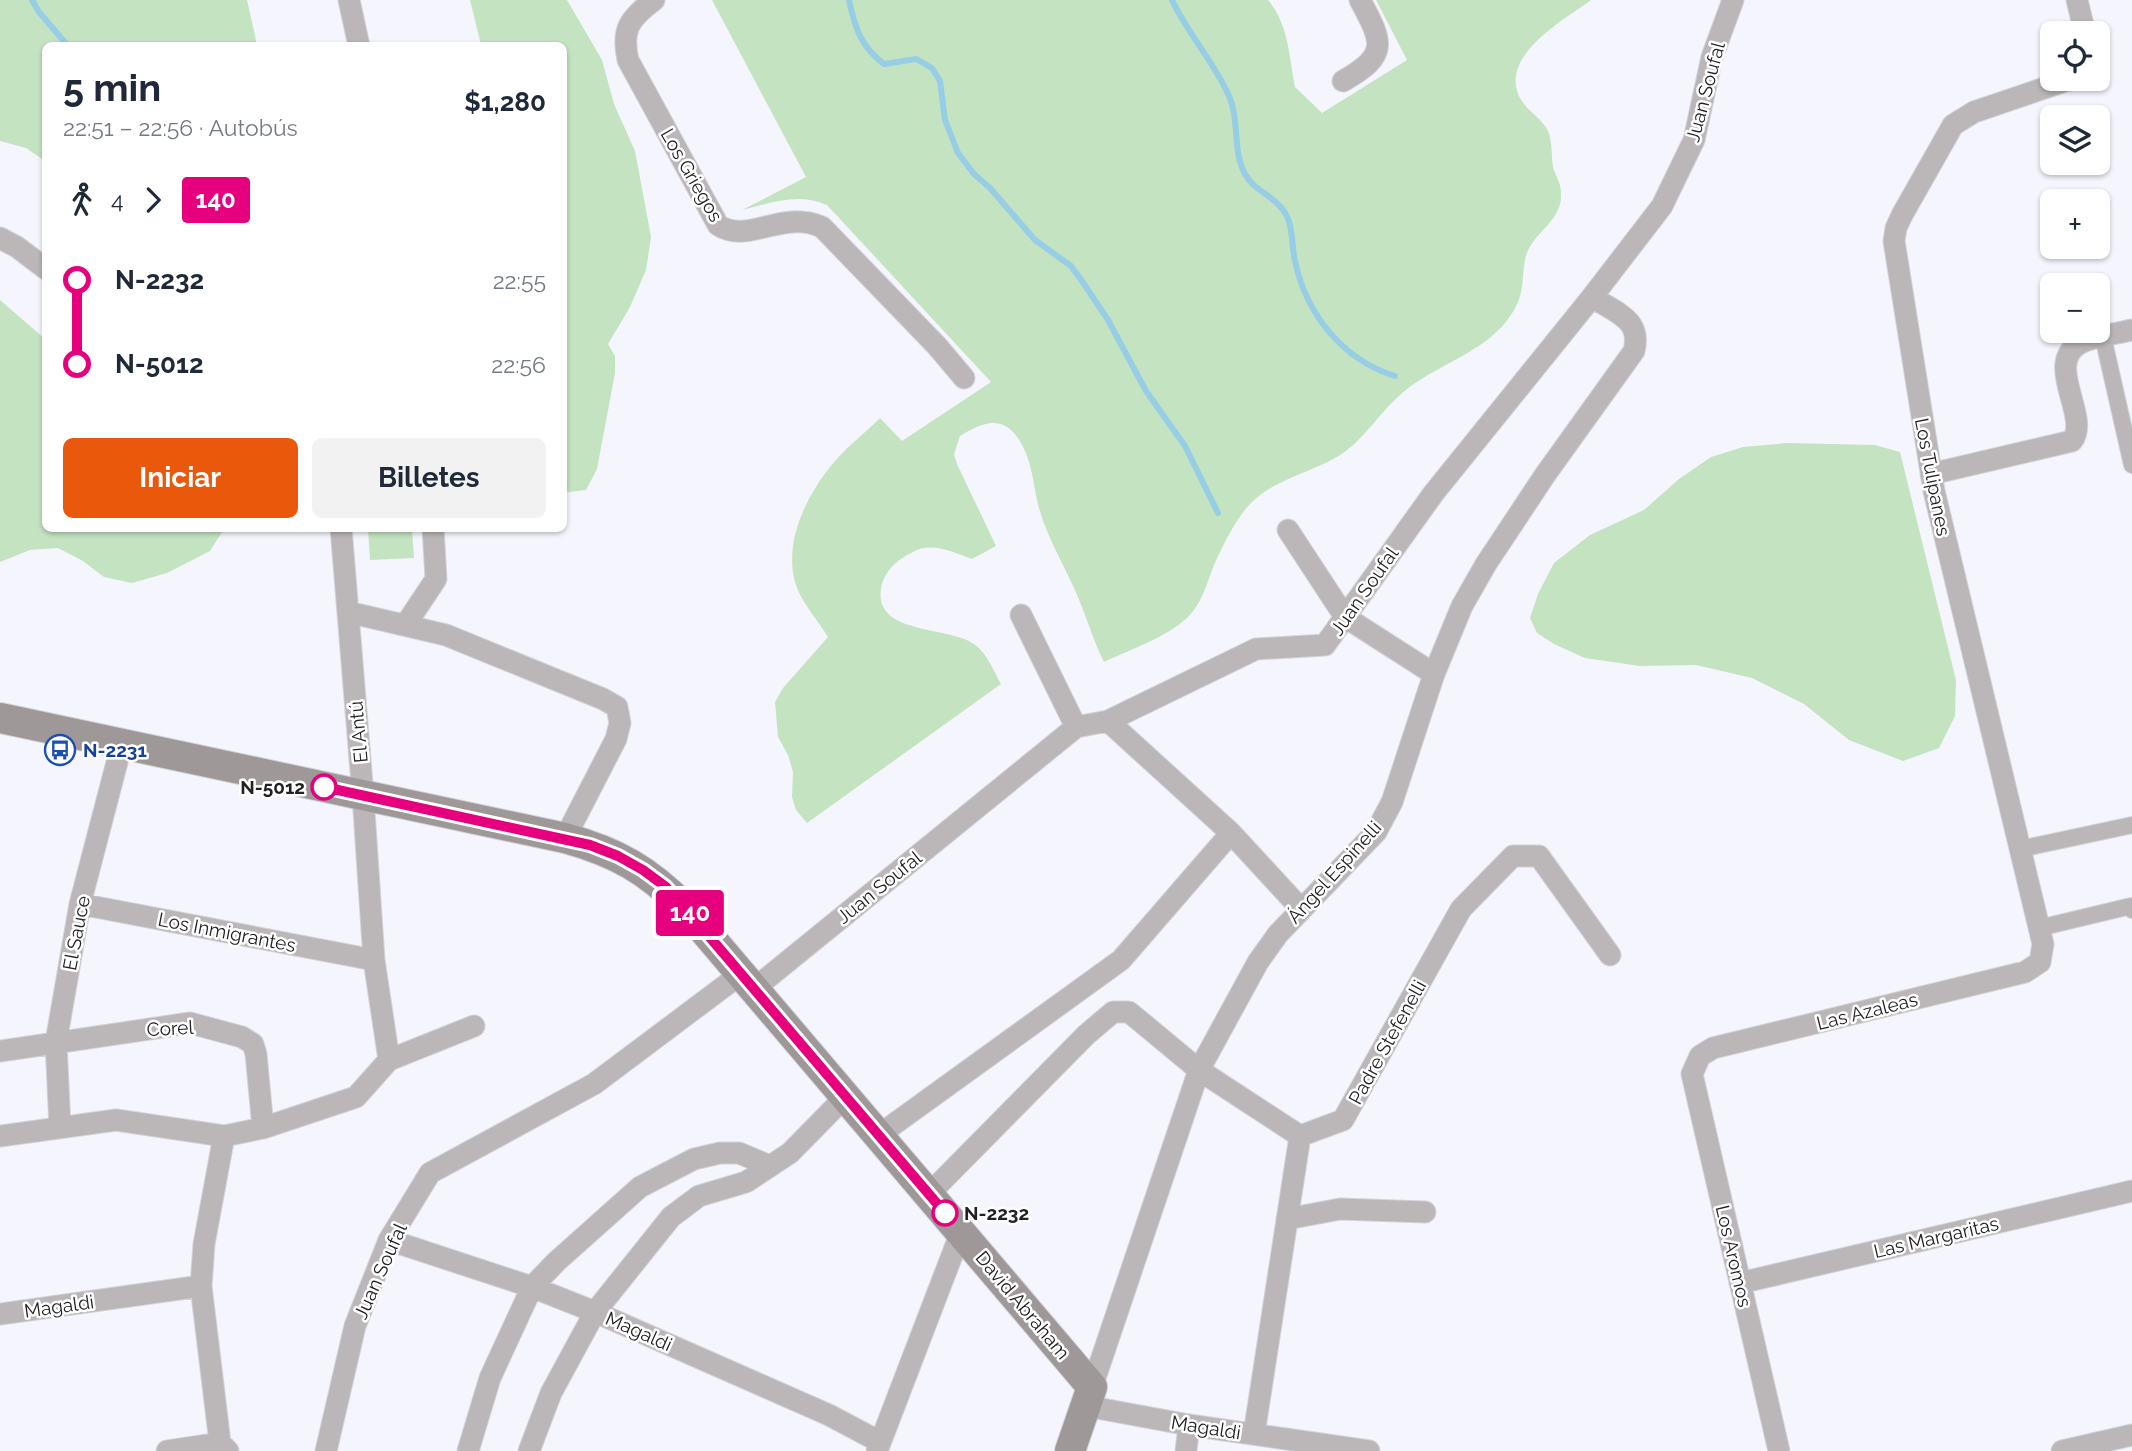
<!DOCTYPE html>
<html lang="es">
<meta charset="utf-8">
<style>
:root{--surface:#fff;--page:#f2f2f3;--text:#1f2937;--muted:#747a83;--accent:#ea580c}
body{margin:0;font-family:Raleway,sans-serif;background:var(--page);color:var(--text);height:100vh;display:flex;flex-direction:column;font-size:26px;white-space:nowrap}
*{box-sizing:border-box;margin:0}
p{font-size:23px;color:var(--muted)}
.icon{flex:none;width:38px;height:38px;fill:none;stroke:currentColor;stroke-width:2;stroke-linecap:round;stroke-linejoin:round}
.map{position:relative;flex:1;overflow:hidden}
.sheet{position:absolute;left:42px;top:42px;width:525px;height:490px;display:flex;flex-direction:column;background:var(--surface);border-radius:10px;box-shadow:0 2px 5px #0004}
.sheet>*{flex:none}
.badge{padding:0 14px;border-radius:5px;font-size:24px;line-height:46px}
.controls{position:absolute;left:2040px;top:21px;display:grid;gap:14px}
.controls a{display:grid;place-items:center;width:70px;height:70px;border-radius:10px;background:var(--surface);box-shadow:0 2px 5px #0004;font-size:35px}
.map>.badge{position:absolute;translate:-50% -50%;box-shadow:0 0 0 4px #fff}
.legs{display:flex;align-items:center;gap:10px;height:77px;padding:0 21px;font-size:23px}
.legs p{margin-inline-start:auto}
.overview{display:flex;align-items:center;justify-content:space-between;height:119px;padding:0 21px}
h1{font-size:38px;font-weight:700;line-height:52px}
.button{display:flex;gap:14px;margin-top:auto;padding:14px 21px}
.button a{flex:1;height:80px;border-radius:10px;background:var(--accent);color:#fff;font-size:28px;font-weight:700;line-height:80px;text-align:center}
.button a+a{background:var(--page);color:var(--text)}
ul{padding:0 21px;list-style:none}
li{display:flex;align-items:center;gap:24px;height:84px;font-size:26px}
li i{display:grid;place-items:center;width:10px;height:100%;margin:0 9px;background:currentColor}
li i::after{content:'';width:18px;height:18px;margin:-9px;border:5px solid;border-radius:50%;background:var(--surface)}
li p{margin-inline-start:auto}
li:first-child i{background:linear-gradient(#0000 50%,currentColor 0)}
li:last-child i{background:linear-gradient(currentColor 50%,#0000 0)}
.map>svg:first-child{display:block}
</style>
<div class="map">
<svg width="2132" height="1451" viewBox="0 0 2132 1451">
<rect width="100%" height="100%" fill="#f5f5fd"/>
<path fill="#c4e3c1" d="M0 0H247L257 45 46 46 45 161 26 148 0 141Z
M470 0H567L602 60 614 104 635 151 651 237 646 270 630 307 608 344 615 356V373L597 469 586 490 569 492 564 490V46L481 45Z
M712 0H1268C1289 25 1289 57 1295 87L1322 113 1407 60 1376 0H1591C1564 20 1498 56 1520 98 1526 109 1538 116 1545 126 1553 136 1551 154 1553 167 1555 175 1561 183 1561 192 1563 216 1543 227 1531 245 1520 261 1526 284 1518 302 1496 352 1438 361 1400 395 1378 414 1365 439 1340 455 1313 472 1275 479 1252 502 1237 516 1222 547 1214 565 1207 583 1202 603 1188 617 1166 638 1131 649 1104 662 1094 642 1088 622 1080 602 1068 571 1048 541 1039 508 1034 490 1033 469 1025 451 1021 442 1014 430 1005 426 991 418 973 428 960 436L954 454 957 464 996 546 972 559C955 553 933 542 915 551 898 559 884 570 881 589 874 635 949 626 974 644 987 653 993 670 1001 684L807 823 796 810 792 797 793 772 788 755 778 737 775 702 783 688 828 637C818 620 800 601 795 582 784 542 806 497 830 467 844 449 864 434 880 418L902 441 991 382 827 205C799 192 770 203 742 210L806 177Z
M0 300 45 339 46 528 224 529 210 551 167 573 132 583 104 577 83 561 58 548 30 550 0 562Z
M1787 443 1875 445 1900 452 1956 680 1955 716 1939 748 1903 761 1849 740 1804 704 1752 678 1696 665 1640 666 1585 658 1554 644 1537 633 1530 618 1538 594 1554 563 1590 535 1644 510 1679 479 1711 457 1743 447Z
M368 529H412L414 558 370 560Z"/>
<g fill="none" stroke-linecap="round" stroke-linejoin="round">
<path stroke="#98cde6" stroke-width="6" d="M32 0 39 12 68 46
M849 0C855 28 861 47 884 64L916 59 932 68 940 81 945 120 958 153 974 174 990 188 1035 240 1071 266 1082 281 1108 320 1146 391 1185 446 1218 513
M1172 0C1188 34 1214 62 1229 96 1240 121 1232 150 1245 174 1254 191 1273 195 1283 210 1294 224 1291 245 1295 261 1306 314 1343 360 1395 376"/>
<g stroke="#d3d3da" stroke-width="18">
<path id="pedestrian" d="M2103 337 2132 465
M2020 849 2132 825
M2039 928 2131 906 2132 910"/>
</g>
<g stroke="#d3d3da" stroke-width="23">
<path id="minor" d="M349 0 359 46
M654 0C630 18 621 29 628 60L718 225C748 245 781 209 822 227L937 346 964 378
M2077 0 2085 33
M1343 81C1389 55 1383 43 1360 0
M0 238 17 247 46 269
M1931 474 2072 441C2091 418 2044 364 2079 344 2093 336 2116 334 2132 330
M341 528 363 796 374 960 389 1060
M1288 530 1345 617 1434 674
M348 612 446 635 603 699 617 707 620 723 616 739 565 838
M1021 615 1076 727
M406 624 436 579 433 528
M1231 833 1301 909
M80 904 374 960
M755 988 1076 727 1108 721 1256 649 1325 645 1433 494 1592 297 1662 206 1694 140 1712 57 1733 0
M0 1051 190 1023 242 1037 253 1044 256 1054 263 1128
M60 1128 56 1042 80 904 122 743
M879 1135 1121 960 1231 833 1108 721
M0 1136 116 1120 224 1136 263 1128 356 1097 389 1060 474 1026
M224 1136 204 1244 201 1286 220 1443 228 1451
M929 1194 1086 1035 1113 1012H1129L1199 1070 1300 1136
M1287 1219 1340 1209 1425 1212
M389 1240 532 1287 595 1312 829 1415 880 1442
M1740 1283 2132 1191
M0 1314 201 1286
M1092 1387 1199 1070 1258 962 1278 934 1376 832 1392 802 1434 674 1462 606 1486 564 1545 475 1634 351C1642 319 1616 313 1592 297
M1086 1406 1189 1425 1369 1451
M1254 1434 1300 1136 1343 1120 1461 909 1513 856H1539L1610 955
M167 1451 220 1443
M326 1451 355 1326 389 1240 430 1173 594 1084 742 973
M468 1451 490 1378 532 1287 556 1262 640 1187 694 1159 720 1153H739L770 1166
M529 1451 551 1393 595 1312 671 1217 699 1196 746 1182 790 1153 846 1096
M877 1451 961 1232
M1186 1451 1189 1425
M1779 1451 1692 1074 1700 1056 1713 1048 2025 972 2040 962 2043 944 1934 491 1894 241 1896 228 1902 215 1953 125 1974 112 2071 79
M2062 1451 2132 1435"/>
</g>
<g stroke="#d3d3da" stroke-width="32">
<path id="secondary" d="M0 718 565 838C616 852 648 870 685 908L1092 1387 1070 1451"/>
</g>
<use href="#pedestrian" stroke="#bbb6b7" stroke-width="16"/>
<use href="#minor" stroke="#bbb6b7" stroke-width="21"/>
<use href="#secondary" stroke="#9e9898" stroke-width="30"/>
</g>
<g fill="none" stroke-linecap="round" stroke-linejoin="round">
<g stroke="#fff" stroke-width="16">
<path id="line-1" d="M324 787 590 845 618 856 643 870 666 887 685 908 945 1213"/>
</g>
<use href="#line-1" stroke="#e6007e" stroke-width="10"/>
</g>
<defs>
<g id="bus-ring" transform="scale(1.575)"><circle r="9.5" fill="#fff" stroke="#1a4fb4" stroke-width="1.5"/><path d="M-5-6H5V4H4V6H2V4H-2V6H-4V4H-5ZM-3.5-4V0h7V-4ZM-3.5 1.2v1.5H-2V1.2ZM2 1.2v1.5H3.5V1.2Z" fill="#1a4fb4"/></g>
</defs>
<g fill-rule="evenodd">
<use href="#bus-ring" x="60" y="750"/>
</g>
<g fill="#fff" stroke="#e6007e" stroke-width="3.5">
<circle cx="324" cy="787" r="12"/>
<circle cx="945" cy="1213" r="12"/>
</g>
<g text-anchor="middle" stroke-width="5" stroke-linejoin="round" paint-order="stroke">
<g font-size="19" fill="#222124" stroke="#fff">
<text transform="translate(1705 92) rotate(-75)" y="7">Juan Soufal</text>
<text transform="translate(692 175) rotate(60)" y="7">Los Griegos</text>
<text transform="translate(1933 477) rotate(79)" y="7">Los Tulipanes</text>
<text transform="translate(1364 591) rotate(-55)" y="7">Juan Soufal</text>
<text transform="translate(358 732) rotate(-95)" y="7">El Antú</text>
<text transform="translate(1334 872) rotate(-48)" y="7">Ángel Espinelli</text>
<text transform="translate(879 887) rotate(-39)" y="7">Juan Soufal</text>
<text transform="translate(227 932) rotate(11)" y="7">Los Inmigrantes</text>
<text transform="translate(76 933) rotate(-79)" y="7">El Sauce</text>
<text transform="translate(1867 1011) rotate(-14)" y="7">Las Azaleas</text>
<text transform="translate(170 1028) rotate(-3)" y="7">Corel</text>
<text transform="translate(1387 1042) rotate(-61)" y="7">Padre Stefenelli</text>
<text transform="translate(1936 1237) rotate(-13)" y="7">Las Margaritas</text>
<text transform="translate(1734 1256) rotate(77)" y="7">Los Aromos</text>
<text transform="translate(380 1271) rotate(-66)" y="7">Juan Soufal</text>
<text transform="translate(1023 1305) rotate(50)" y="7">David Abraham</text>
<text transform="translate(59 1306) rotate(-8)" y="7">Magaldi</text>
<text transform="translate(639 1331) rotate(24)" y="7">Magaldi</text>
<text transform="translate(1206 1427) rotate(9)" y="7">Magaldi</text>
</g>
<g font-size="19" font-weight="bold" fill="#164399" stroke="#fff" text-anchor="start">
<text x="83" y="757">N-2231</text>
</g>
<g font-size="19" font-weight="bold" fill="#222124" stroke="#fff" text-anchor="end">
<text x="305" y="794">N-5012</text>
<text x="964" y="1220" text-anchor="start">N-2232</text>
</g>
</g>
</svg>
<div class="controls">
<a><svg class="icon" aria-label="locate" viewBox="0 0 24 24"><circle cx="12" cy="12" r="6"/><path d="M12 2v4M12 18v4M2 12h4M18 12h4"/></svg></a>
<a><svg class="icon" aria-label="layers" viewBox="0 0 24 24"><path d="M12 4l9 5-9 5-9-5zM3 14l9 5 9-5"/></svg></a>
<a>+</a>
<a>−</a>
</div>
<b class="badge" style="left:690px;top:913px;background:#e6007e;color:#fff">140</b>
<section class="sheet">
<div class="overview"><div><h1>5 min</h1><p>22:51 – 22:56 · Autobús</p></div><b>$1,280</b></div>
<div class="legs"><svg class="icon" aria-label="walk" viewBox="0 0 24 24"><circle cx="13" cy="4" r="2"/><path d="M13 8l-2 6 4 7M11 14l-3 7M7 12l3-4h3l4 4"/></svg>4<svg class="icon" aria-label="forward" viewBox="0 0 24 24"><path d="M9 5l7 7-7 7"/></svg><b class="badge" style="background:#e6007e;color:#fff">140</b></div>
<ul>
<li><i style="color:#e6007e"></i><b>N-2232</b><p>22:55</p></li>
<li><i style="color:#e6007e"></i><b>N-5012</b><p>22:56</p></li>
</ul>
<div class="button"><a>Iniciar</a><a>Billetes</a></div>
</section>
</div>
